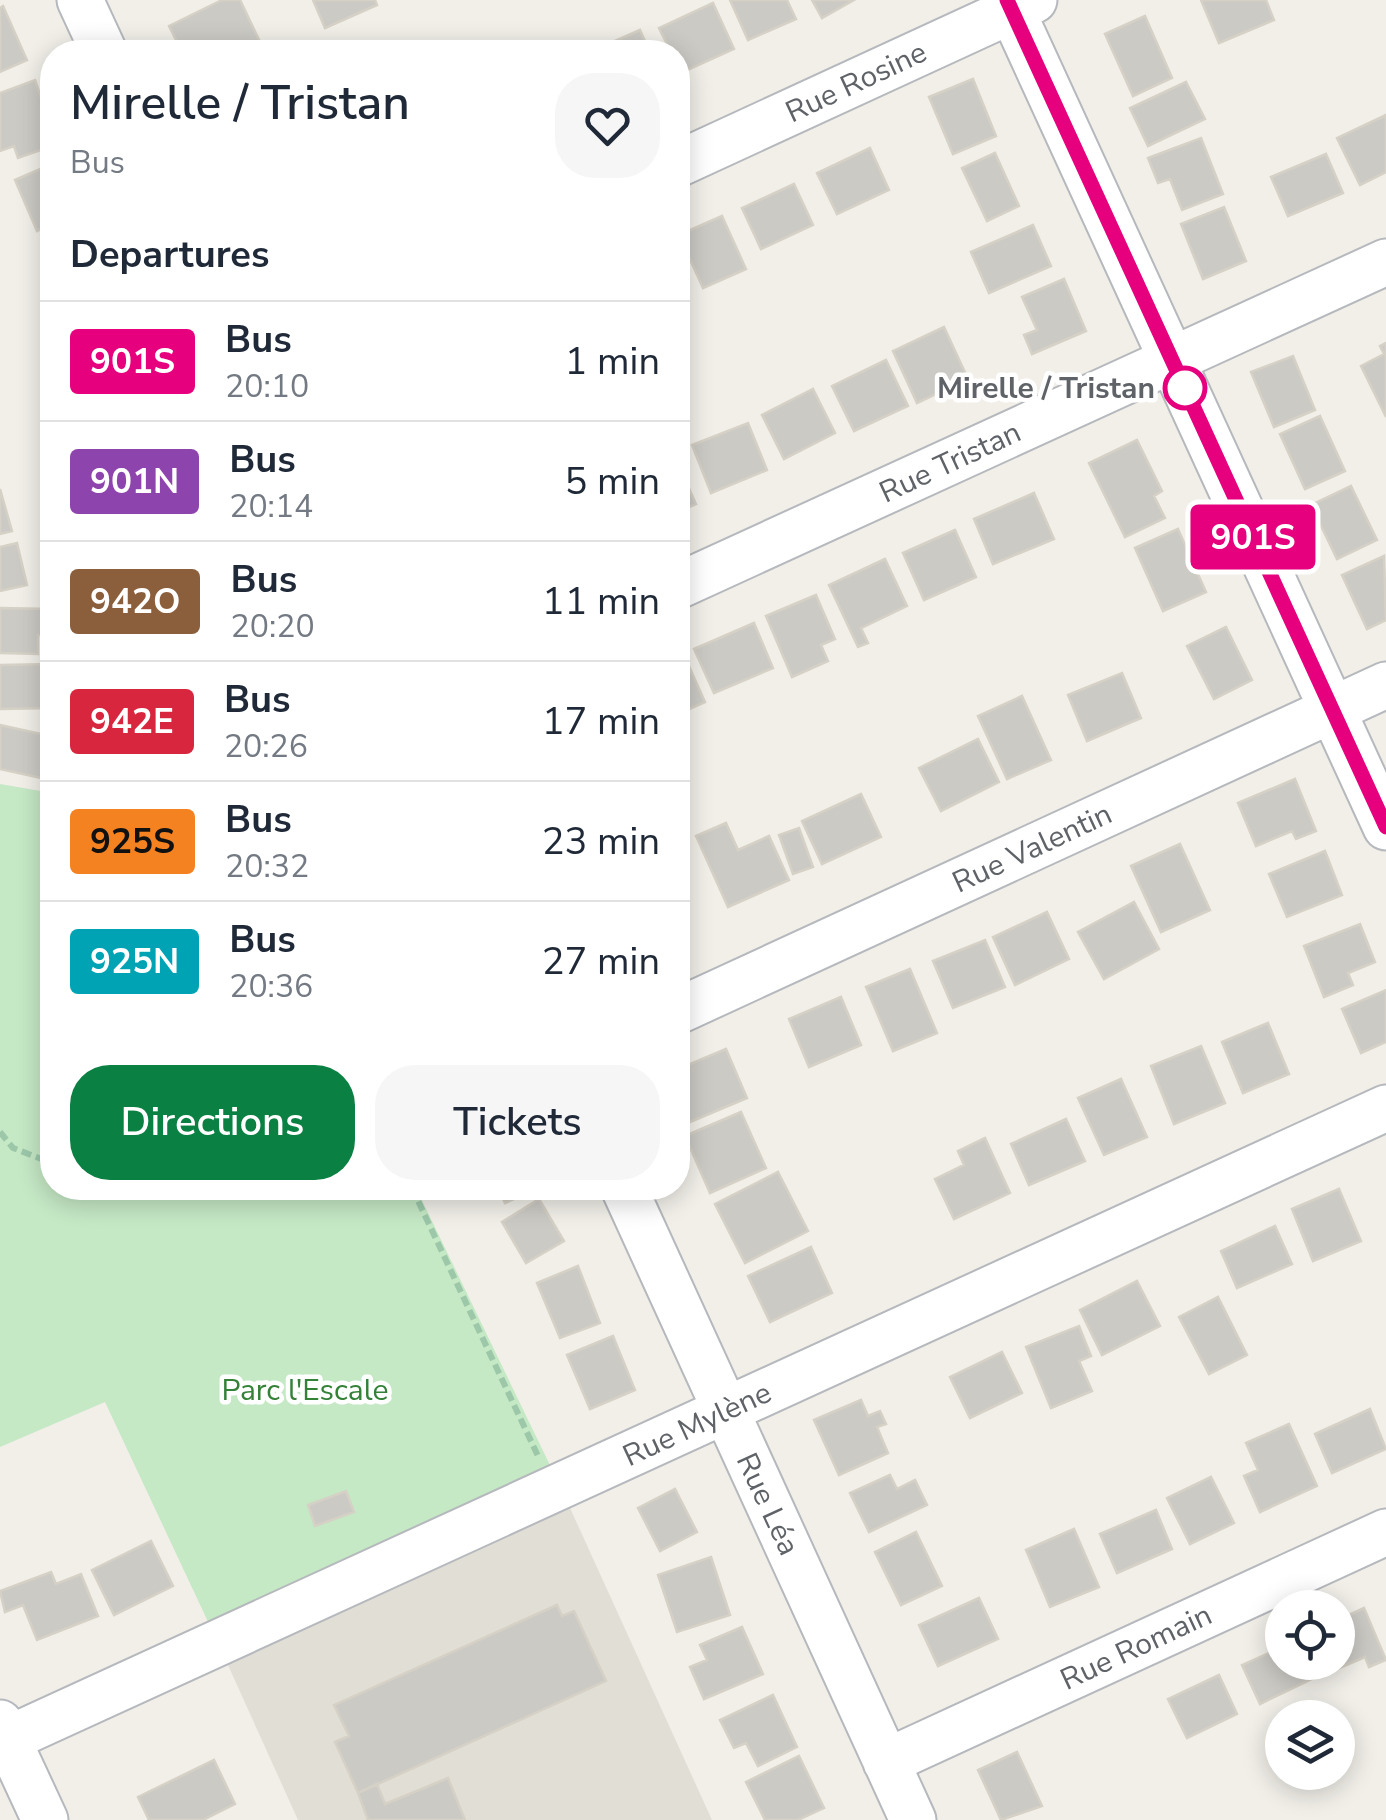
<!DOCTYPE html>
<meta charset="utf-8">
<style>
:root{--surface:#fff;--page:#f6f6f7;--text:#1f2937;--muted:#747a83;--line:#e0e1e3;--accent:#0b8043}
body{margin:0;font-family:"Nunito Sans",sans-serif;background:var(--page);color:var(--text);height:100vh;display:flex;flex-direction:column;font-size:38px;white-space:nowrap}
*{box-sizing:border-box;margin:0}
p{font-size:32px;color:var(--muted)}
.icon{flex:none;width:55px;height:55px;fill:none;stroke:currentColor;stroke-width:2;stroke-linecap:round;stroke-linejoin:round}
.map{position:relative;flex:1;overflow:hidden}
.details{position:absolute;left:40px;top:40px;width:650px;height:1160px;display:flex;flex-direction:column;background:var(--surface);border-radius:40px;box-shadow:0 5px 25px #0003}
.details>*{flex:none}
.badge{padding:0 20px;border-radius:8px;font-size:35px;line-height:65px}
.controls{position:absolute;left:1265px;top:1590px;display:grid;gap:20px}
.controls a{display:grid;place-items:center;width:90px;height:90px;border-radius:50%;background:var(--surface);box-shadow:0 5px 25px #0003;font-size:50px}
.map>.badge{position:absolute;translate:-50% -50%;box-shadow:0 0 0 5px #fff}
h2{padding:0 30px;font-size:38px;line-height:90px}
.round{display:grid;place-items:center;flex:none;width:105px;height:105px;border-radius:40px;background:var(--page)}
.summary{display:flex;align-items:center;justify-content:space-between;height:170px;padding:0 30px}
h1{font-size:48px;font-weight:600;line-height:75px}
.primary-button{display:flex;gap:20px;margin-top:auto;padding:20px 30px}
.primary-button a{flex:1;height:115px;border-radius:40px;background:var(--accent);color:#fff;font-size:40px;font-weight:600;line-height:115px;text-align:center}
.primary-button a+a{background:var(--page);color:var(--text)}
ul{padding:0;list-style:none}
li{display:flex;align-items:center;gap:30px;height:120px;padding:0 30px;border-top:2px solid var(--line)}
li div{flex:1}
li b{display:block;font-size:38px}
li em{font-style:normal}
li .badge{min-width:110px;font-weight:700;text-align:center}
.map>svg:first-child{display:block}
</style>
<div class="map">
<svg width="1386" height="1820" viewBox="0 0 1386 1820">
<rect width="100%" height="100%" fill="#f1efe8"/>
<path fill="#e1ded6" d="M560 1486 712 1820H298L218 1643Z"/>
<path fill="#c5e8c5" d="M0 784 52 793V1188H416L560 1486 218 1643 105 1402 0 1447Z"/>
<path fill="#cccac5" stroke="#d6d1c6" stroke-width="2.5" d="M222 0H240L262 46 249 52H182L169 26Z
M313 0H375L377 5 325 28Z
M730 0H787L796 19 748 40Z
M812 0H854L822 18Z
M1201 0H1266L1274 20 1219 43Z
M713 3 734 49 681 73 678 52H671L659 28Z
M3 6 27 60 0 72V8Z
M1145 16 1172 78 1133 96 1105 34Z
M640 30 650 52H590Z
M973 79 996 136 953 154 929 97Z
M35 80 52 130V146L18 158 14 146 0 151V93Z
M1186 82 1205 119 1148 146 1130 108Z
M1386 115V172L1360 185 1337 138Z
M1201 138 1223 194 1182 210 1170 179 1158 183 1148 158Z
M870 148 889 190 837 214 817 173Z
M995 153 1019 206 987 221 962 168Z
M1326 154 1343 193 1288 216 1271 177Z
M52 164V224L37 231 15 180Z
M794 184 813 225 761 249 742 208Z
M1224 207 1246 261 1203 279 1181 224Z
M722 216 746 269 703 288 679 235Z
M1033 225 1051 266 989 293 971 252Z
M1064 279 1086 331 1032 354 1024 335 1037 330 1022 297Z
M944 327 968 379 917 403 893 351Z
M1386 343V417L1361 366 1384 354 1380 346Z
M1293 356 1315 410 1274 427 1251 372Z
M886 360 908 406 854 431 832 386Z
M813 389 835 433 784 459 762 415Z
M1320 416 1345 471 1305 489 1280 434Z
M748 423 767 470 711 493 692 445Z
M1137 440 1162 491 1154 496 1165 518 1125 537 1089 463Z
M678 464 696 504 678 512Z
M1351 486 1377 540 1337 559 1311 505Z
M0 489 12 531 0 534Z
M1034 493 1054 539 993 564 974 519Z
M1178 529 1206 592 1163 611 1135 548Z
M955 530 976 577 924 600 903 553Z
M17 543 27 585 0 591V547Z
M1384 556 1386 620 1367 629 1342 575Z
M885 559 907 606 861 628 868 643 858 647 829 585Z
M816 595 835 639 821 645 828 661 792 677 766 616Z
M0 608 52 609V635H38V654L0 653Z
M754 623 773 668 714 693 694 649Z
M1226 627 1252 680 1214 699 1187 646Z
M684 655 705 702 678 714V658Z
M52 664V708L0 709V665Z
M1122 673 1141 718 1087 741 1068 695Z
M1022 696 1051 760 1007 779 978 716Z
M0 725 50 736 41 778 0 769Z
M978 739 999 782 941 811 919 768Z
M1295 779 1316 831 1296 839 1292 831 1256 846 1238 803Z
M861 794 881 837 822 864 802 821Z
M726 823 738 850 769 836 789 880 728 907 696 836Z
M799 828 813 867 793 874 779 835Z
M1180 844 1210 910 1161 932 1131 866Z
M1325 851 1342 895 1287 917 1269 874Z
M1134 902 1159 949 1104 979 1078 932Z
M1047 912 1069 959 1015 985 993 937Z
M1360 924 1375 962 1348 973 1353 985 1324 997 1304 946Z
M985 940 1005 987 953 1008 933 961Z
M910 969 937 1033 893 1051 866 987Z
M1386 990V1042L1361 1053 1342 1009Z
M841 997 861 1045 809 1067 789 1019Z
M1268 1023 1289 1074 1243 1093 1222 1042Z
M1201 1046 1225 1103 1174 1124 1151 1066Z
M726 1049 747 1098 678 1127V1069Z
M1121 1079 1147 1137 1104 1155 1078 1098Z
M741 1112 766 1168 710 1193 685 1136Z
M1066 1119 1085 1161 1029 1185 1011 1144Z
M985 1138 1010 1193 954 1219 935 1179 964 1165 958 1151Z
M778 1172 808 1231 745 1263 715 1204Z
M498 1188H539L505 1203Z
M1339 1189 1361 1241 1313 1261 1292 1209Z
M539 1199 564 1241 526 1263 502 1222Z
M1275 1226 1292 1264 1237 1288 1221 1251Z
M811 1247 832 1293 770 1322 748 1276Z
M578 1266 600 1323 560 1338 537 1283Z
M1137 1281 1160 1326 1102 1355 1080 1310Z
M1218 1297 1247 1355 1209 1374 1179 1317Z
M1079 1326 1091 1356 1079 1361 1092 1391 1051 1408 1026 1347Z
M613 1336 635 1390 590 1409 567 1355Z
M1002 1352 1022 1393 970 1418 950 1377Z
M861 1400 868 1416 880 1411 886 1424 877 1427 888 1453 839 1475 814 1420Z
M1370 1409 1386 1449 1332 1473 1315 1434Z
M1289 1424 1317 1486 1260 1512 1244 1476 1258 1470 1246 1443Z
M890 1475 897 1489 915 1480 927 1505 869 1532 850 1493Z
M1211 1477 1234 1523 1190 1544 1167 1498Z
M675 1489 697 1532 660 1551 638 1508Z
M346 1491 354 1512 315 1526 308 1505Z
M1156 1510 1172 1549 1117 1573 1100 1534Z
M1074 1529 1099 1587 1050 1607 1026 1550Z
M916 1532 942 1586 901 1605 875 1552Z
M151 1541 173 1586 114 1615 92 1570Z
M711 1557 730 1615 677 1632 658 1575Z
M51 1572 56 1584 81 1574 98 1616 37 1640 23 1605 5 1612 0 1591Z
M979 1598 998 1639 938 1666 919 1625Z
M557 1605 562 1616 574 1611 606 1681 358 1793 335 1742 349 1736 334 1705Z
M1364 1608 1386 1660 1369 1667 1365 1657 1330 1672 1326 1662H1338V1620Z
M742 1627 763 1674 704 1699 690 1667 707 1660 700 1645Z
M1282 1647V1662H1304L1312 1679 1260 1704 1242 1665Z
M1219 1675 1237 1714 1187 1738 1168 1699Z
M773 1695 797 1747 758 1766 746 1743 734 1748 720 1720Z
M1017 1752 1042 1806 1001 1820 978 1770Z
M799 1756 824 1808 798 1820H765L746 1782Z
M214 1760 235 1804 203 1820H149L138 1797Z
M448 1778 465 1820H368L358 1793 377 1784 385 1804Z"/>
<g fill="none" stroke-linecap="round" stroke-linejoin="round">
<g stroke="#b5b8bc" stroke-width="49">
<path id="minor" d="M80 0 104 52
M1007 0 1386 827
M678 164 1034 0
M678 586 1386 262
M678 1011 1386 685
M624 1188 913 1820
M0 1723 45 1820
M8 1739 1386 1108
M886 1762 1386 1532"/>
</g>
<path stroke="#9cc7a9" stroke-width="6" stroke-dasharray="10 5" stroke-linecap="butt" d="M0 1132 13 1148 52 1163
M412 1188 538 1456"/>
<use href="#minor" stroke="#fff" stroke-width="45"/>
</g>
<g fill="none" stroke-linecap="round" stroke-linejoin="round">
<g stroke="#fff" stroke-width="22">
<path id="line" d="M1007 0 1386 827"/>
</g>
<use href="#line" stroke="#e6007e" stroke-width="15"/>
</g>
<circle fill="#fff" stroke="#e6007e" stroke-width="5" cx="1185" cy="388" r="20"/>
<g text-anchor="middle" stroke-width="9" stroke-linejoin="round" paint-order="stroke">
<g font-size="30" fill="#5f6368" stroke="#fff">
<text transform="translate(856 82) rotate(-25)" y="10">Rue Rosine</text>
<text transform="translate(950 462) rotate(-25)" y="10">Rue Tristan</text>
<text transform="translate(1032 848) rotate(-25)" y="10">Rue Valentin</text>
<text transform="translate(697 1424) rotate(-25)" y="10">Rue Mylène</text>
<text transform="translate(768 1504) rotate(65)" y="10">Rue Léa</text>
<text transform="translate(1136 1647) rotate(-25)" y="10">Rue Romain</text>
</g>
<g font-size="30" font-weight="bold" fill="#5f6368" stroke="#fff" text-anchor="end">
<text x="1155" y="398">Mirelle / Tristan</text>
</g>
<g font-size="30" fill="#348238" stroke="#fff">
<text x="305" y="1400">Parc l'Escale</text>
</g>
</g>
</svg>
<div class="controls">
<a><svg class="icon" aria-label="locate" viewBox="0 0 24 24"><circle cx="12" cy="12" r="6"/><path d="M12 2v4M12 18v4M2 12h4M18 12h4"/></svg></a>
<a><svg class="icon" aria-label="layers" viewBox="0 0 24 24"><path d="M12 4l9 5-9 5-9-5zM3 14l9 5 9-5"/></svg></a>
</div>
<b class="badge" style="left:1253px;top:537px;background:#e6007e;color:#fff">901S</b>
<section class="details">
<div class="summary"><div><h1>Mirelle / Tristan</h1><p>Bus</p></div><a class="round"><svg class="icon" aria-label="heart" viewBox="0 0 24 24"><path d="M12 20l-8-8c-3-5 5-10 8-4 3-6 11-1 8 4z"/></svg></a></div>
<h2>Departures</h2>
<ul>
<li><span class="badge" style="background:#e6007e;color:#fff">901S</span><div><b>Bus</b><p>20:10</p></div><em>1 min</em></li>
<li><span class="badge" style="background:#8e44ad;color:#fff">901N</span><div><b>Bus</b><p>20:14</p></div><em>5 min</em></li>
<li><span class="badge" style="background:#8b5e3c;color:#fff">942O</span><div><b>Bus</b><p>20:20</p></div><em>11 min</em></li>
<li><span class="badge" style="background:#d7263d;color:#fff">942E</span><div><b>Bus</b><p>20:26</p></div><em>17 min</em></li>
<li><span class="badge" style="background:#f58220;color:#111">925S</span><div><b>Bus</b><p>20:32</p></div><em>23 min</em></li>
<li><span class="badge" style="background:#00a3b4;color:#fff">925N</span><div><b>Bus</b><p>20:36</p></div><em>27 min</em></li>
</ul>
<div class="primary-button"><a>Directions</a><a>Tickets</a></div>
</section>
</div>
